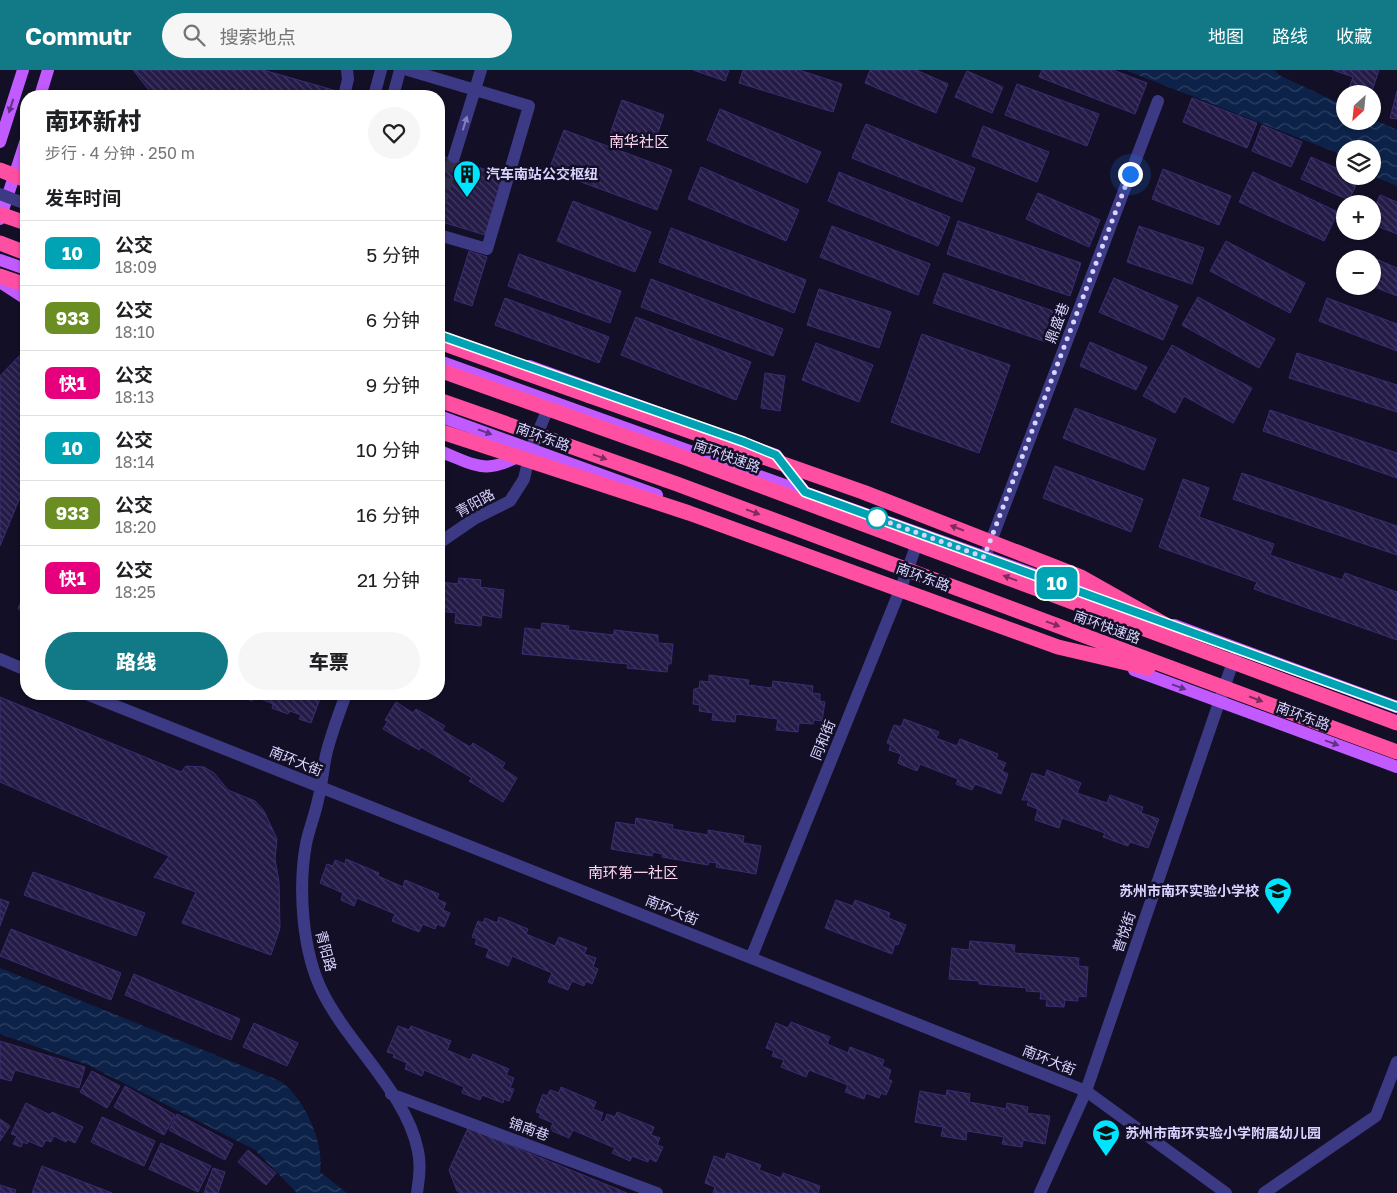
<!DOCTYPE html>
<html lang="zh">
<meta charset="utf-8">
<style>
:root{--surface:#fff;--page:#f6f6f6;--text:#202124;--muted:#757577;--line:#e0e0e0;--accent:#127987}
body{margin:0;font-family:"Golos Text","Noto Sans SC",sans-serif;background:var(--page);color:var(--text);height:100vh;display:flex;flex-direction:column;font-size:19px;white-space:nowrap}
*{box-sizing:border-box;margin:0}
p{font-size:16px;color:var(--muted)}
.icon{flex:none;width:28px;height:28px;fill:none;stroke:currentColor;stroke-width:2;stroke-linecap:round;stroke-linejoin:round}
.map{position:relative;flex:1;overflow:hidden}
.drawer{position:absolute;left:20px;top:20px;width:425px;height:610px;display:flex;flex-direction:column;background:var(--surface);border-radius:20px;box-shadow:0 1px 4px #0004}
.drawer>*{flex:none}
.badge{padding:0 10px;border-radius:8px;font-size:18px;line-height:32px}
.needle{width:32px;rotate:207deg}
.buttons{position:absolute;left:1336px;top:15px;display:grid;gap:10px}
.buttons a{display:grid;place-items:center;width:45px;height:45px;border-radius:50%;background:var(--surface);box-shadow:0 1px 4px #0004;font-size:25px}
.you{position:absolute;width:25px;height:25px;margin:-12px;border:4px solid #fff;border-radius:50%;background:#1a73e8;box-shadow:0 0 0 8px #1a73e833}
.map>.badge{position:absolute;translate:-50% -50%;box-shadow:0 0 0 2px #fff}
h2{padding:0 25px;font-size:19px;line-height:45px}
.round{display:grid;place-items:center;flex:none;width:52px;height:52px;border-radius:26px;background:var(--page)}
.overview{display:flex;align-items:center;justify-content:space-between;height:85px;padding:0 25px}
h1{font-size:24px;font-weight:800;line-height:38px}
.primary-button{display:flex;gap:10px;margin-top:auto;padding:10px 25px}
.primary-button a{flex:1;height:58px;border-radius:30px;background:var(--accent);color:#fff;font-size:20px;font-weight:800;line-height:58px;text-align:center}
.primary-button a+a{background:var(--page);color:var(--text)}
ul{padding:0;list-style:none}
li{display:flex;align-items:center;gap:15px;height:65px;padding:0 25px;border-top:1px solid var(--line)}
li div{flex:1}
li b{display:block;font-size:19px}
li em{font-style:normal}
li .badge{min-width:55px;font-weight:700;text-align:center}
header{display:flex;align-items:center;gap:30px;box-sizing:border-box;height:70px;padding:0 25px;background:var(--accent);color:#fff}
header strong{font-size:24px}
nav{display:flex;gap:28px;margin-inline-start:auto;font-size:18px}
.search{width:350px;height:45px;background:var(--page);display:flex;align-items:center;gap:12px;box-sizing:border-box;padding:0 18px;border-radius:28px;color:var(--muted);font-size:19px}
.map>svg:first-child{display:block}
</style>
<header>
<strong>Commutr</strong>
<div class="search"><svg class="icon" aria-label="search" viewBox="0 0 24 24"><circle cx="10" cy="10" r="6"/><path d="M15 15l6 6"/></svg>搜索地点</div>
<nav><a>地图</a><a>路线</a><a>收藏</a></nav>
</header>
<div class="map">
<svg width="1397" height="1123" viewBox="0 0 1397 1123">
<defs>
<pattern id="water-waves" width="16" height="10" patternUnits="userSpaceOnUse" patternTransform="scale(1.25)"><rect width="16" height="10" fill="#0c2248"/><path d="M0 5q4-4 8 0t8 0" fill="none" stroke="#2f4163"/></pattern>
<pattern id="building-back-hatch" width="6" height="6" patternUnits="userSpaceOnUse" patternTransform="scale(1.25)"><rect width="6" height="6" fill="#241b47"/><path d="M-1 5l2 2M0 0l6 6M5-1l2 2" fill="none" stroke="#433b63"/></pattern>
</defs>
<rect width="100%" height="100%" fill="#130f26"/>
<path fill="url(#water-waves)" d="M1125 0H1275L1279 5 1345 36V51H1372L1373 49 1397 60V116L1373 106 1372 79H1345V86Z
M0 898 280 1011C304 1027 325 1074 320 1102L347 1123H297L255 1080 88 995 0 964Z"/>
<path fill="url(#building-back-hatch)" stroke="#3b2d73" d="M133 0H263L337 21 335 26H160L152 24Z
M693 0H729L725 11Z
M743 0H799L842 14 833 42 739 13Z
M870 0H916L948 14 936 43 865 13Z
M1042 0H1113L1147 13 1135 44 1039 7Z
M1333 0H1379L1371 24H1347L1353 7Z
M967 1 1003 17 992 43 955 27Z
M1017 14 1099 44 1087 76 1005 45Z
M1397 21V49L1390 48Z
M1192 28 1257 53 1247 78 1183 52Z
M622 30 664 45 652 79 610 64Z
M720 39 821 82 807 113 707 70Z
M866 54 975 98 962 132 852 88Z
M1262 55 1302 72 1291 97 1252 81Z
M983 56 1049 82 1037 112 972 86Z
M564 60 672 100 657 140 549 100Z
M439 85 503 105 485 165 439 151Z
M1311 87 1345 102V106L1359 109 1349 130 1301 109Z
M701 97 799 140 786 171 688 129Z
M1163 99 1231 126 1219 155 1152 129Z
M839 102 950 147 938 176 828 131Z
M1253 102 1338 142 1324 171 1239 132Z
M1038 123 1100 150 1089 177 1026 149Z
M1380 125 1397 132V164L1372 154V145Z
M573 131 651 162 635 202 557 171Z
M958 151 1081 193 1070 226 947 184Z
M832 156 930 194 918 225 820 187Z
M1139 156 1204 178 1192 214 1127 192Z
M671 158 806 210 794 243 659 192Z
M1226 171 1305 213 1290 243 1210 201Z
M1355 180 1397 198V226L1372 216V189H1351Z
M469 181 487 187 472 236 454 230Z
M519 184 621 221 610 253 508 216Z
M944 203 1056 242 1046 272 933 233Z
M1114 208 1178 236 1163 270 1099 242Z
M651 209 783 259 773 286 641 237Z
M819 219 891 242 879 278 807 255Z
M1198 227 1275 269 1259 298 1182 255Z
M505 228 609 267 599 293 495 255Z
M1327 228 1397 254V281L1319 251Z
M636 247 751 292 736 330 621 285Z
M922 264 1010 295 979 383 891 352Z
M1090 272 1147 297 1136 320 1080 296Z
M816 273 873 295 859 332 802 310Z
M1172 275 1252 318 1233 353 1184 326 1175 343 1143 326Z
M26 282V413L0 476V306L20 285Z
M1297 283 1397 315V342L1289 308Z
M765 303 785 306 780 341 761 338Z
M1075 338 1156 369 1144 400 1063 368Z
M1270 340 1397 383V408L1263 361Z
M1055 396 1143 429 1131 462 1043 428Z
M1242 403 1397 456V485L1233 429Z
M1183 409 1209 418 1199 447 1274 474 1270 485 1342 510 1345 503 1397 522V570L1254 519 1257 512 1159 477Z
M459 508 481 510 480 517 504 520 501 548 482 545 481 556 455 553 456 543 439 541 441 512 458 514Z
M24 522 26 523V546L22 544 23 541 18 539Z
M542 553 569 556 568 560 614 565V560L658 565V573L673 574 671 594H668L667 602 627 598 628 594 522 584 525 558 541 560Z
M709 605 749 610 748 615 772 618 773 611 813 616 812 623 820 624V631L825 632 822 651 814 650 813 654 799 653 798 662 776 660 778 649 736 644 735 652 712 650 713 643 699 641 700 635 693 634 694 619 699 618 700 611 709 612Z
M241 624H316L321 626 311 653 299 649 301 645 290 641 288 644 272 638 273 634 254 626 252 631 242 627Z
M0 627 181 702 186 696 204 697 214 703 228 720 255 731 264 741 277 769 275 789 279 812 280 858 271 885 182 853 196 822 154 807 169 786 0 712Z
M396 632 413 643 416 639 445 656 442 660 470 677 473 673 505 693 502 698 517 708 503 732 469 711 472 708 421 677 419 680 383 659 388 651 385 650Z
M904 649 939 662 936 668 957 676 960 669 998 684 996 689 1006 693 1002 701 1008 704 1001 724 975 714 972 720 956 714 958 709 920 694 917 701 898 693 901 684 889 680 891 675 887 673 894 655 901 657Z
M1047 700 1081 713 1077 723 1107 733 1110 725 1143 737 1141 743 1159 749 1148 778 1130 772 1128 776 1103 767 1105 763 1062 748 1059 758 1035 750 1038 739 1027 735 1029 730H1022L1032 703 1045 707Z
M636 748 673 755 672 759 708 765V760L744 766 743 773 761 776 756 804 716 797 717 793 709 792 708 795 662 787 663 784 653 782 652 786 611 779 616 752 635 755Z
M346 789 379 803 378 806 403 817 405 810 439 824 437 829 446 833 443 840 450 843 444 857 437 854 435 859 423 854 419 862 392 851 395 844 357 828 354 836 341 830 343 823 320 813 327 794 333 796 335 790 345 794Z
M33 802 145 843 136 866 24 825Z
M0 829 9 832 0 856Z
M836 830 853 836 855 830 890 843 888 848 906 855 898 875 895 874 892 884 825 858Z
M499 847 528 859 526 864 555 876 559 867 587 878 584 884 596 888 593 897 598 899 592 914 586 911 584 916 572 911 568 920 548 912 552 903 512 886 508 896 486 887 489 879 475 874 477 869 472 867 478 851 483 853 485 848 497 853Z
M11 859 121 903 111 930 0 886Z
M970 871 1015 875 1014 883 1079 888 1078 896 1088 897 1086 927 1078 926V931L1065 930 1064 937 1046 936 1047 929H1040L1041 922 1026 921 1027 918 979 914V911L949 909 952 878 969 880Z
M134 904 240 949 231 970 125 925Z
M791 952 830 967 827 974 848 983 850 977 884 990 882 996 891 1000 888 1009 892 1011 886 1025 881 1023 879 1028 866 1023 864 1029 845 1022 848 1015 809 1000 806 1007 781 997 784 990 772 986 774 981 766 978 776 953 788 958Z
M254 953 298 973 287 996 243 977Z
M398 956 409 960 411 956 451 971 447 980 470 990 473 984 509 999 506 1005 514 1008 510 1018 514 1019 509 1031 504 1029 503 1033 482 1025 480 1030 462 1023 464 1017 424 1000 422 1006 405 999 407 993 393 987 394 984 387 982Z
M0 971 85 997 79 1018 15 1000 11 1011 0 1008Z
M92 1001 120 1016 107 1038 80 1022Z
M125 1016 175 1045 164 1065 114 1037Z
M561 1017 596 1032 593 1039 603 1043 600 1051 604 1052 607 1044 615 1047 617 1042 654 1057 651 1065 660 1068 657 1075 663 1077 656 1092 649 1088 648 1092 632 1086 630 1091 612 1083 615 1078 573 1060 569 1068 550 1060 553 1053 539 1047 541 1044 536 1042 543 1024 547 1026 550 1020 559 1023Z
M947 1020 970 1024 969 1032 1006 1039 1007 1033 1028 1037 1027 1043 1050 1046 1045 1074 1023 1070 1022 1077 1002 1074 1004 1067 967 1061 966 1070 941 1066 943 1057 915 1052 920 1021 946 1026Z
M26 1033 50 1045 52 1042 83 1057 75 1073 67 1069 66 1072 54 1066 51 1072 46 1070 42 1077 28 1071 27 1074 23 1072 21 1077 13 1074 17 1066 11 1064Z
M177 1044 233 1074 225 1090 169 1060Z
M102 1047 155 1071 144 1096 91 1072Z
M0 1049 10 1056 0 1071Z
M468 1058 627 1123H461L457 1121 449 1100Z
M161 1073 211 1096 198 1122 149 1099Z
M248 1080 276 1103 266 1115 238 1092Z
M727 1083 761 1095 759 1100 781 1108 783 1103 820 1116 818 1123H713L715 1117 705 1113 714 1086 725 1090Z
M42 1096 112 1123H32Z
M213 1098 225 1102 218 1123H204Z
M0 1115 16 1120 15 1123H0Z"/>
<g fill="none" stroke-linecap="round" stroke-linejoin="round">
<path stroke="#312d47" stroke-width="12" stroke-dasharray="12 6" stroke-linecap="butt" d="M439 136 454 87"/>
<path stroke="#3d3a85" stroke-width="12" d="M408 0 529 36 487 179 439 165
M344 26 348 9 347 0
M374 26 381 0
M393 26 400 0
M454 87 481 0
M439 473 474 449 510 431 524 409 531 379 551 331
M985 487 1158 31
M0 589 26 600
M86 624 1086 1021 1226 1123
M346 624C339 644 331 664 326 685 323 700 322 715 318 730 315 745 309 759 306 774 298 818 302 882 323 923 349 975 407 1024 418 1081 421 1095 419 1109 417 1123
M751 888 902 515 920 465
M391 1024 657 1123
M1040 1123 1086 1021 1236 583
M1264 1123 1376 1046 1397 992"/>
<path stroke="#c25bff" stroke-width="12" d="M40 26 48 0
M0 72 23 0
M0 149 26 70
M0 190 26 199
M0 212 26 229
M439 291 1125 537
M529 296 776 385 805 422
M439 346 657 425
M439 381C477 395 484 406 523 384
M1174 555 1397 637
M1134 600 1397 697"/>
<path stroke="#ff4fa3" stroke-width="15" d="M0 100 26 110
M0 173 26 183
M0 206 26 215
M439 272 590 326"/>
<path stroke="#3d3a85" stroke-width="12" d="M0 124 26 134"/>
<path stroke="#ff4fa3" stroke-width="15" d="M0 144 26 153
M439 300 686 388 1397 653
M590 326 863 422 1081 507 1182 564
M439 330 677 414 1397 682
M439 361 689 443 1058 577 1148 598"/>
</g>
<defs><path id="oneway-solid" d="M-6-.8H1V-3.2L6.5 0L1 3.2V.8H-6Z" transform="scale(1.25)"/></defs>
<g fill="#623188">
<use href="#oneway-solid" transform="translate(11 36) rotate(108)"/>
<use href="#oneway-solid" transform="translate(485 362) rotate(20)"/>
<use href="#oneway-solid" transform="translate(1179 617) rotate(20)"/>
<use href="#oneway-solid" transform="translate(1332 673) rotate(20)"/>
</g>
<use fill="#837fbc" href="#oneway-solid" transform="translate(465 53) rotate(-73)"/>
<g fill="#7d2c5e">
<use href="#oneway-solid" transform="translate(600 387) rotate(20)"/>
<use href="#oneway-solid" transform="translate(753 442) rotate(20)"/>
<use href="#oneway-solid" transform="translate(957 458) rotate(-159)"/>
<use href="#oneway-solid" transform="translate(1010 508) rotate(-160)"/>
<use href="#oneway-solid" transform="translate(1053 554) rotate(20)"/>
<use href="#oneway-solid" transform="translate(1256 629) rotate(21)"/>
</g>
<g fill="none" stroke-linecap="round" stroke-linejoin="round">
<g stroke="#fff" stroke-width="11">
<path id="line" d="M439 265 744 372 776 385 805 422 1397 637"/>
</g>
<use href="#line" stroke="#00a3b4" stroke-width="8"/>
<path stroke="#d9d4ff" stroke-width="5" stroke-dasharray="0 9" d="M877 448 871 446 984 487 1130 104"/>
</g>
<defs>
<g id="building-pin" transform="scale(1.4375)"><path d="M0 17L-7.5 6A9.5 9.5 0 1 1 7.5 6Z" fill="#00e5ff" stroke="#130f26"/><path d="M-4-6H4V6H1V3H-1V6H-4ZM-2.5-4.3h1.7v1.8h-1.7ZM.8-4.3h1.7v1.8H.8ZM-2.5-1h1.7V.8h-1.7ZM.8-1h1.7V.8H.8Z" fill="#111"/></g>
<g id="school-pin" transform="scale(1.4375)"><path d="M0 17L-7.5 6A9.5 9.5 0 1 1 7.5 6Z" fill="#00e5ff" stroke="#130f26"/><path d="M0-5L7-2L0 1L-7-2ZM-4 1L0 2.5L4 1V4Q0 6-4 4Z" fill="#111"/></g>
</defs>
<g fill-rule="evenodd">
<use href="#building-pin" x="467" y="104"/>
<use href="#school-pin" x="1278" y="821"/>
<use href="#school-pin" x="1106" y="1063"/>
</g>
<circle fill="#fff" stroke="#00a3b4" stroke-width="2.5" cx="877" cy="448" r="10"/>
<g text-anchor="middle" stroke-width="5" stroke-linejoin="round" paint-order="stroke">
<g font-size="14" font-weight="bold" fill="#d9d4ff" stroke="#130f26" text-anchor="start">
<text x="486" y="109">汽车南站公交枢纽</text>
<text x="1259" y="826" text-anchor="end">苏州市南环实验小学校</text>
<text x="1125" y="1068">苏州市南环实验小学附属幼儿园</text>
</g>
<g font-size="14" fill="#d9d4ff" stroke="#130f26">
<text transform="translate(1057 253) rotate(-69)" y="5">鼎盛巷</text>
<text transform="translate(543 367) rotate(20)" y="5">南环东路</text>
<text transform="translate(727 386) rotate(20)" y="5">南环快速路</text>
<text transform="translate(475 433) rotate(-29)" y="5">青阳路</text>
<text transform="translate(923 507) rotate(20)" y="5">南环东路</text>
<text transform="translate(1107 557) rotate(20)" y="5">南环快速路</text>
<text transform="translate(1303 646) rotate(20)" y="5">南环东路</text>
<text transform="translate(823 670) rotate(-68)" y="5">同和街</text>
<text transform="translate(296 691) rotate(22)" y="5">南环大街</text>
<text transform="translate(672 840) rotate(22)" y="5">南环大街</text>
<text transform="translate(1124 862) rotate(-71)" y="5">普悦街</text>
<text transform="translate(326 881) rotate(75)" y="5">青阳路</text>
<text transform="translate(1049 990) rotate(22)" y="5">南环大街</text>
<text transform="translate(529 1059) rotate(20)" y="5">锦南巷</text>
</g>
<g font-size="15" fill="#ffd6f0" stroke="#130f26">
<text x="639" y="77">南华社区</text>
<text x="633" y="808">南环第一社区</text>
</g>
</g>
</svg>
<div class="buttons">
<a><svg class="needle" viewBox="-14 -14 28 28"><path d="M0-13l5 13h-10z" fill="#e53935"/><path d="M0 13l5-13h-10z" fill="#757577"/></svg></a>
<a><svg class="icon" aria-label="layers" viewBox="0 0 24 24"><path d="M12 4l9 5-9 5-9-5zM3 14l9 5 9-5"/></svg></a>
<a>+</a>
<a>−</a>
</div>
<div class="you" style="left:1130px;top:104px"></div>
<b class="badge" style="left:1057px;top:513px;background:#00a3b4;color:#fff">10</b>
<section class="drawer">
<div class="overview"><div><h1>南环新村</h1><p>步行 · 4 分钟 · 250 m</p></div><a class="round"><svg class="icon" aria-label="heart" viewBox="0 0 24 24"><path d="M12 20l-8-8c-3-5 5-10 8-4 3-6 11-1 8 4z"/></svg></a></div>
<h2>发车时间</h2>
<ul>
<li><span class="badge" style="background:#00a3b4;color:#fff">10</span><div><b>公交</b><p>18:09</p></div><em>5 分钟</em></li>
<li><span class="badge" style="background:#6b8e23;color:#fff">933</span><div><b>公交</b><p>18:10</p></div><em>6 分钟</em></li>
<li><span class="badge" style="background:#e6007e;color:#fff">快1</span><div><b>公交</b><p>18:13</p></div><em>9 分钟</em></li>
<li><span class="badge" style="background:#00a3b4;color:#fff">10</span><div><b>公交</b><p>18:14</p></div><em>10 分钟</em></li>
<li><span class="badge" style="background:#6b8e23;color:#fff">933</span><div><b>公交</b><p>18:20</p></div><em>16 分钟</em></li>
<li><span class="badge" style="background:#e6007e;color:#fff">快1</span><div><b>公交</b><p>18:25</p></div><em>21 分钟</em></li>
</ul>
<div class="primary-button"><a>路线</a><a>车票</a></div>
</section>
</div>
